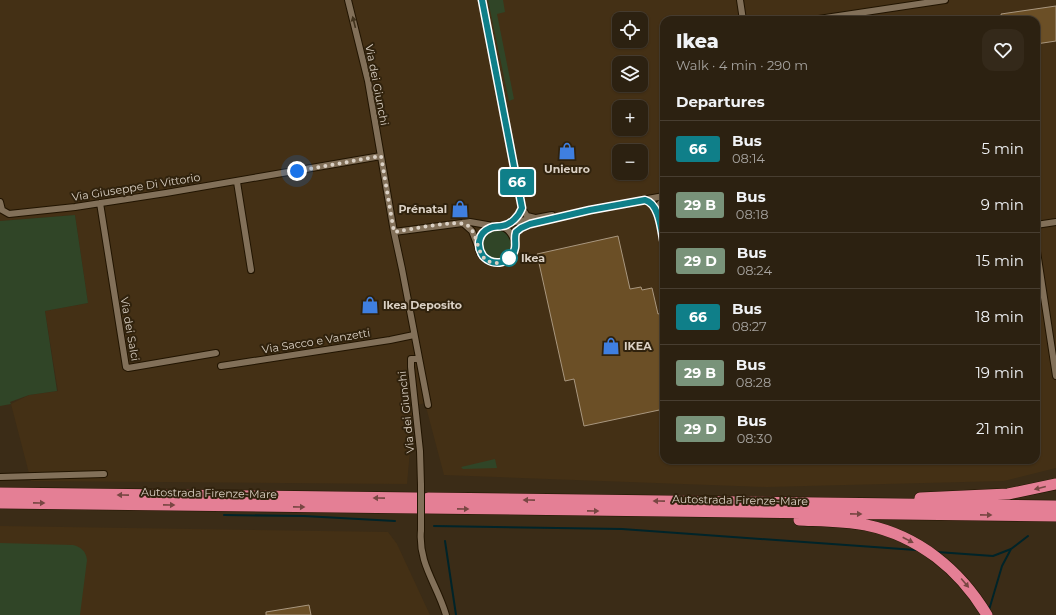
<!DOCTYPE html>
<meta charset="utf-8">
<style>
:root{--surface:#2c2111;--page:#34291a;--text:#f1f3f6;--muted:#a6a39f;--line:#483e31}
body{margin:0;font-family:Montserrat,sans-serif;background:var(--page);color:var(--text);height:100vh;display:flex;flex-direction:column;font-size:15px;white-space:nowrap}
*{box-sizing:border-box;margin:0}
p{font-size:13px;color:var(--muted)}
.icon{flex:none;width:22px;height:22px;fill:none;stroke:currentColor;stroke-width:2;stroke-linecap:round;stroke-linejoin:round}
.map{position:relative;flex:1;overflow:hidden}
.panel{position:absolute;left:660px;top:16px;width:380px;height:448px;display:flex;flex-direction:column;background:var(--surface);border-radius:12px;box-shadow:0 1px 3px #0004,0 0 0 1px var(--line)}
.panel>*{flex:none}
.badge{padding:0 8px;border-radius:3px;font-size:14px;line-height:26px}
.fabs{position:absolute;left:612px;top:12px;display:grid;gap:8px}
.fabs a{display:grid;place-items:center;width:36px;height:36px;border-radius:8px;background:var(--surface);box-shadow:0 1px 3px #0004,0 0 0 1px var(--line);font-size:20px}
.you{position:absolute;width:20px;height:20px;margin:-10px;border:3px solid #fff;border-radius:50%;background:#1a73e8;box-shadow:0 0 0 6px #1a73e833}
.map>.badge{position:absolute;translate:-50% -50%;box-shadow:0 0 0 2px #fff}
h2{padding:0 16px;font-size:15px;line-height:36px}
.round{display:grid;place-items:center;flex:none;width:42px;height:42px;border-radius:12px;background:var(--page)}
.head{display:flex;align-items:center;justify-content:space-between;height:68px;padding:0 16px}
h1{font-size:19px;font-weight:800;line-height:30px}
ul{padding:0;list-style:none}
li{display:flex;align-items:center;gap:12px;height:56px;padding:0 16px;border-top:1px solid var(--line)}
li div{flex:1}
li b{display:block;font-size:15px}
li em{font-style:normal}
li .badge{min-width:44px;font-weight:700;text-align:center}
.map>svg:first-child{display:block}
</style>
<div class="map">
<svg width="1056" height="615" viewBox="0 0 1056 615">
<rect width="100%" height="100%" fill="#3b2c17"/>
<path fill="#443015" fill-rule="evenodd" d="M0 0H1056V468L1004 481 767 487 444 475 425 403 414 406 407 484 31 481 11 404 29 395 58 391 45 311 88 303 75 215 0 221ZM619 19H641V41H619ZM664 20H1036V460H664ZM619 63H641V85H619ZM619 107H641V129H619ZM619 151H641V173H619Z
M0 526 388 532 397 544 430 615H0Z"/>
<path fill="#304527" d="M488 0H503L505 12 497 14 514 99 509 101Z
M75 215 88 303 45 311 57 391 29 395 10 402 11 404 0 406V221Z
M482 245a15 15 0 1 1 30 0a15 15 0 1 1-30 0Z
M495 459 497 468 463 469 461 467Z
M0 543 73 545C81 547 86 551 87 560L80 615H0Z"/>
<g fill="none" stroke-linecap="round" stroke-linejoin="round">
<path stroke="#002429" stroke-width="2" d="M224 515 304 516 395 521
M434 526 622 529 916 550
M445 541 456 615
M937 552 993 556 1011 549 1028 536
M989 610 1002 566 1011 549"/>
</g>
<path fill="#6b4f26" stroke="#a9977f" d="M1056 6V41L1036 44V20H1002L1001 14Z
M618 236 630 289 641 287 642 290 652 288 658 314 661 313 664 326V409L584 426 574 379 565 381 537 254Z
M309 605 311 615H266V612Z"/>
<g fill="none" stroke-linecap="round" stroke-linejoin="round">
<g stroke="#211401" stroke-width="8">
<path id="street" d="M348 0 368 81 394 232 402 269 428 405
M482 0 522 208 527 216 535 218
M740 0 743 20
M812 20 945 0
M237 182 251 270
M645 200C660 204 661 231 664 244
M0 202 2 210 9 214 75 207 166 193 381 156
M100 203 126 367 128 368 216 353
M587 210 664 196
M658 213 659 205 664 199
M463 223 472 231 477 244
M1036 225 1056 222
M502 227 510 223 552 215
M394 232 470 222 493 226
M514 240C503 209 463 238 484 258 494 267 510 262 514 250 516 245 514 240 515 235L521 227 530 224 590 210
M1036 245 1056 376
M418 359H411V367L420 451 421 485
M221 366 390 340 414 335
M0 477 104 474
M421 530C418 564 437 584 446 615"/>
</g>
<g stroke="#211401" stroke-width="12">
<path id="highway" d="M0 493 418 498
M428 498 1056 506
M920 498 1008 494 1056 484
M0 503 418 508
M424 508 1056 516
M799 520C821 521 844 521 866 525 919 536 960 570 987 615"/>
</g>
<use href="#street" stroke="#827059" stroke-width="6"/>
<use href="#highway" stroke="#e47f95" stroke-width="11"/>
<g stroke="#211401" stroke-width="8" stroke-linecap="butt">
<path id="street-bridge" d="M421 530V485"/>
</g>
<use href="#street-bridge" stroke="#827059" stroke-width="6"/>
</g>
<defs><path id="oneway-solid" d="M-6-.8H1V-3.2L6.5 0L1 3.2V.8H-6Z"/></defs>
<use fill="#40321c" href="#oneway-solid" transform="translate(354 22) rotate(-104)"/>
<g fill="#784743">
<use href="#oneway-solid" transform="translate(1040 488) rotate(166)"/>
<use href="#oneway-solid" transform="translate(123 495) rotate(-179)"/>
<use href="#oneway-solid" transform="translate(379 498) rotate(-179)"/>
<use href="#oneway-solid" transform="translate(529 500) rotate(-179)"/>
<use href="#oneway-solid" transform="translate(659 501) rotate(-179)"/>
<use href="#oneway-solid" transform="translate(39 503) rotate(1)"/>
<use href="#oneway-solid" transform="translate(169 505) rotate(1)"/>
<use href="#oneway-solid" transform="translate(299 507) rotate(1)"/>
<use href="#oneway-solid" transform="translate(463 509) rotate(1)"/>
<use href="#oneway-solid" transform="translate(593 511) rotate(1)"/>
<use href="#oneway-solid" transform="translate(856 514) rotate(1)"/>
<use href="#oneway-solid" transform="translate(986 515) rotate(1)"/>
<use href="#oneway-solid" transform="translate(908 540) rotate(27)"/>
<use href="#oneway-solid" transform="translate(965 583) rotate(50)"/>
</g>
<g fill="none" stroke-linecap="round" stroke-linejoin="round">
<g stroke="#fff" stroke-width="9">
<path id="line" d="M482 0 522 208C519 216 511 225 502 226 498 227 494 226 490 228 478 233 476 246 483 256 493 267 512 264 515 248 516 243 514 238 516 232L521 228 530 224 590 210 645 200C660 204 661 231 664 244"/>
</g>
<use href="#line" stroke="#0f7f89" stroke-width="6"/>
<path stroke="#dbd1c5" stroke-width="4" stroke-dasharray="0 7.2" d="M297 171 381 156 394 232C407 230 458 219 467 225 481 235 474 261 495 263 500 263 505 261 509 258"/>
</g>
<defs>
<g id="shop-bare" transform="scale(1.38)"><path d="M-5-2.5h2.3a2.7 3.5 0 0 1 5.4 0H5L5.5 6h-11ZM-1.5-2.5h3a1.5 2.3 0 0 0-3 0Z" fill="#3f7fe0" stroke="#30220d" stroke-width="2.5" paint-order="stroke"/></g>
</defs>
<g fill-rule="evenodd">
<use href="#shop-bare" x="567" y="151"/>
<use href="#shop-bare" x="460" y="209"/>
<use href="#shop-bare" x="370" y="305"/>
<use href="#shop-bare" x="611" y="346"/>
</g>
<circle fill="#fff" stroke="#0f7f89" stroke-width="2" cx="509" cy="258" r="8"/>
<g text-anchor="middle" stroke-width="4" stroke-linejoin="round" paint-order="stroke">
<g font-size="11" fill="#dbd1c5" stroke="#30220d">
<text transform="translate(377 85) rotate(79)" y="4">Via dei Giunchi</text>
<text transform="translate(136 187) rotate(-9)" y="4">Via Giuseppe Di Vittorio</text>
<text transform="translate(130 329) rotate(80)" y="4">Via dei Salci</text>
<text transform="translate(316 341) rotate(-9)" y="4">Via Sacco e Vanzetti</text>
<text transform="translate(406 412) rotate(-96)" y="4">Via dei Giunchi</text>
<text transform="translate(209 493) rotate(1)" y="4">Autostrada Firenze-Mare</text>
<text transform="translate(740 500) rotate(1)" y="4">Autostrada Firenze-Mare</text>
</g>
<g font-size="11" font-weight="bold" fill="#dbd1c5" stroke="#30220d" text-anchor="start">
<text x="567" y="173" text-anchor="middle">Unieuro</text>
<text x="447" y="213" text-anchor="end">Prénatal</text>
<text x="383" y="309">Ikea Deposito</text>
<text x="624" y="350">IKEA</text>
</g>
<g font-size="11" font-weight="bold" fill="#dbd1c5" stroke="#30220d" text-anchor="start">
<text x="521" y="262">Ikea</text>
</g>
</g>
</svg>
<div class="fabs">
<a><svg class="icon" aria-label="locate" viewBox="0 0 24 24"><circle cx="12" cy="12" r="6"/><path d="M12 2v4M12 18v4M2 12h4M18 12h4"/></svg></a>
<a><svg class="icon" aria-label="layers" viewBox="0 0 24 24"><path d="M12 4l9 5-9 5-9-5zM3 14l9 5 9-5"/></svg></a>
<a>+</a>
<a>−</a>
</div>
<div class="you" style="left:297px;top:171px"></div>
<b class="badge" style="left:517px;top:182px;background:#0f7f89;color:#fff">66</b>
<section class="panel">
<div class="head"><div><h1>Ikea</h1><p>Walk · 4 min · 290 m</p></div><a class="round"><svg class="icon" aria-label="heart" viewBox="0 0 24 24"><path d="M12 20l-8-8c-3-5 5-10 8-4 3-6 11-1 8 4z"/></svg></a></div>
<h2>Departures</h2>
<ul>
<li><span class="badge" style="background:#0f7f89;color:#fff">66</span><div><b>Bus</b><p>08:14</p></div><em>5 min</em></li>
<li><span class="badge" style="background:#79937a;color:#fff">29 B</span><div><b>Bus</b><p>08:18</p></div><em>9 min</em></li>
<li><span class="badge" style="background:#79937a;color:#fff">29 D</span><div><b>Bus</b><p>08:24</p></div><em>15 min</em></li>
<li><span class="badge" style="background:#0f7f89;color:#fff">66</span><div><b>Bus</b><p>08:27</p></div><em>18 min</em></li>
<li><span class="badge" style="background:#79937a;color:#fff">29 B</span><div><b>Bus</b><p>08:28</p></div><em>19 min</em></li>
<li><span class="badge" style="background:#79937a;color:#fff">29 D</span><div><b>Bus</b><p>08:30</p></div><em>21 min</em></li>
</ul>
</section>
</div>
